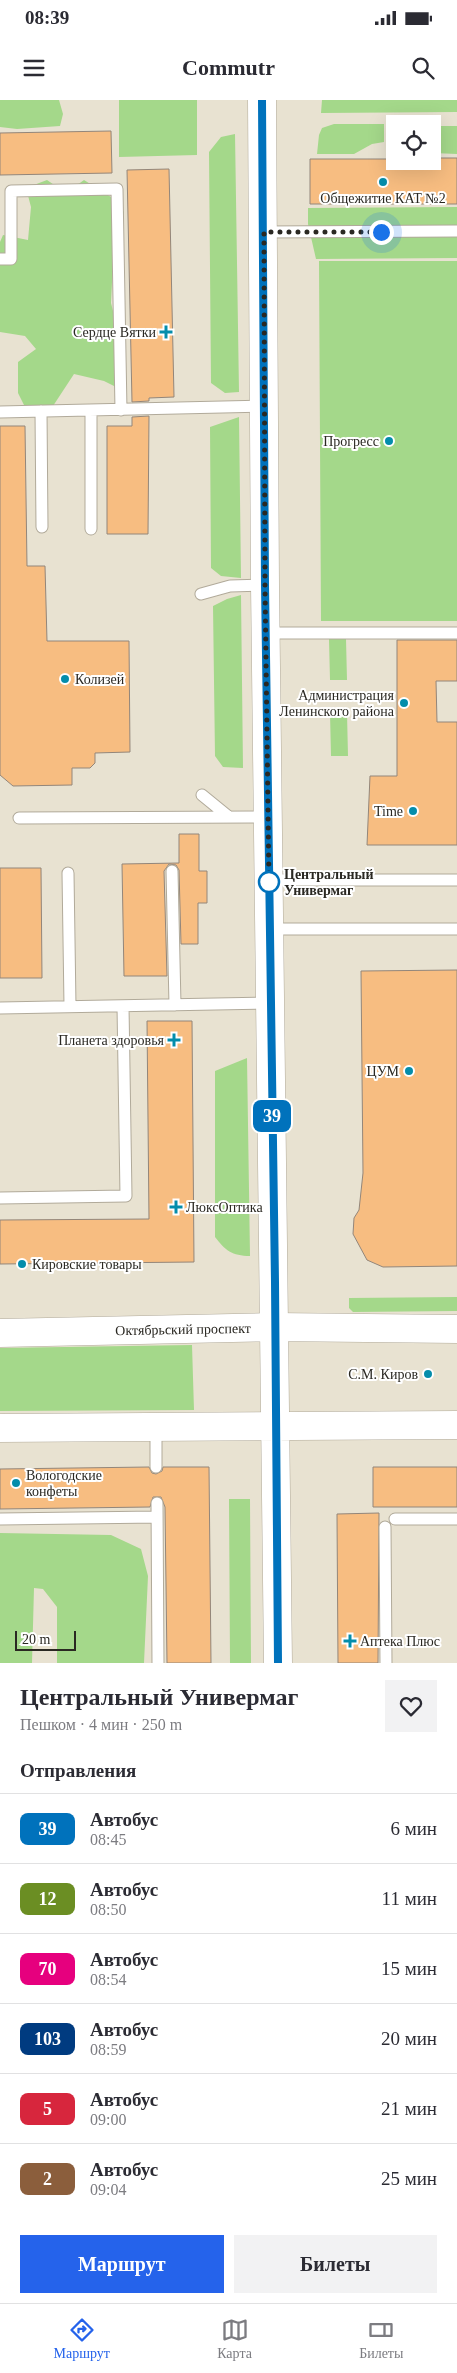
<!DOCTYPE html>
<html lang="ru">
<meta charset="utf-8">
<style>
:root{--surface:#fff;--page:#f2f2f3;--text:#2b2b33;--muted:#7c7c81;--line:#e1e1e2;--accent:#2563eb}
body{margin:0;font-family:Georgia,serif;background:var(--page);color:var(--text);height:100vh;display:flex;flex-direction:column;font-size:19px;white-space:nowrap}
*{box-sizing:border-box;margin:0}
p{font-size:16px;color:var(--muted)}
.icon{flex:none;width:28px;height:28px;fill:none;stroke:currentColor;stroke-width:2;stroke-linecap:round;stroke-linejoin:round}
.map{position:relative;height:1563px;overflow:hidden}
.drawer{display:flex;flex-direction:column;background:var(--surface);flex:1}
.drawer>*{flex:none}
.badge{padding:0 10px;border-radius:8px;font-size:18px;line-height:32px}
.tools{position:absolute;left:386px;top:15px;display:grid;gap:10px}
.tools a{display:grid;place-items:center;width:55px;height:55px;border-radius:0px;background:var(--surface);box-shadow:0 5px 20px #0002;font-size:25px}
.scale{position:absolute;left:15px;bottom:12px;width:61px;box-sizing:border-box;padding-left:5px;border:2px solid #2a2822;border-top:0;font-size:14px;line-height:18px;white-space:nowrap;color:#2a2822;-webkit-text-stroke:4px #fff;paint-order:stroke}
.you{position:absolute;width:25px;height:25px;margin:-12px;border:4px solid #fff;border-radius:50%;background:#1a73e8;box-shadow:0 0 0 8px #1a73e833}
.map>.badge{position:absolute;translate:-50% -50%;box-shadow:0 0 0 2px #fff}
h2{padding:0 20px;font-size:19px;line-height:45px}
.round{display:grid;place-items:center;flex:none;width:52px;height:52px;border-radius:0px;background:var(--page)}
.overview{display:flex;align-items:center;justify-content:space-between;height:85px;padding:0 20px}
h1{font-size:24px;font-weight:600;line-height:38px}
.primary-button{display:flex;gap:10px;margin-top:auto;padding:10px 20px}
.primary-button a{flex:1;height:58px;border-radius:0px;background:var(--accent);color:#fff;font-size:20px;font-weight:600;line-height:58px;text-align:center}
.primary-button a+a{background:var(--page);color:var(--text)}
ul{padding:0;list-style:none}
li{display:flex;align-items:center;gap:15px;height:70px;padding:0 20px;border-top:1px solid var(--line)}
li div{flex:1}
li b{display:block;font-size:19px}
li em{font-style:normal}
li .badge{min-width:55px;font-weight:700;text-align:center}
.status{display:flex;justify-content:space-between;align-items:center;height:35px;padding:0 25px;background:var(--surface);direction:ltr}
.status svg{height:14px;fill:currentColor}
header{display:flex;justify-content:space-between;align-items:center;height:65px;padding:0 20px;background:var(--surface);font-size:22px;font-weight:600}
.dock{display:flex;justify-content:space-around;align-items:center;height:70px;border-top:1px solid var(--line);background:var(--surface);font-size:14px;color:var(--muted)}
.dock a{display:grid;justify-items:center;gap:2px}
.dock .on{color:var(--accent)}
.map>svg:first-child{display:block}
</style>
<div class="status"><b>08:39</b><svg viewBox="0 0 49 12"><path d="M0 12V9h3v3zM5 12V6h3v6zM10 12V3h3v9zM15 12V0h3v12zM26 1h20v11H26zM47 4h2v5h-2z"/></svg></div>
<header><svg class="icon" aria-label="menu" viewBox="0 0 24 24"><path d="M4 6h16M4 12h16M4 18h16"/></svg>Commutr<svg class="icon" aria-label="search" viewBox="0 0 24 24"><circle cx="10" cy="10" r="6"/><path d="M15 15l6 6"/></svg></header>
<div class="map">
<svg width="457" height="1563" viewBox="0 0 457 1563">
<rect width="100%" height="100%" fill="#e8e2d1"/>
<path fill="#a4d88a" d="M0 0H59L63 14 60 26 17 29 0 27Z
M119 0H197V55L119 57Z
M322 0H457V12L321 13Z
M334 24H384V42L372 44 354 54H317L319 35 322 28Z
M432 26H457V54L433 53Z
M235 34 239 292 225 293 211 283 209 52 221 37Z
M47 80 66 93 84 80 111 97 124 112 113 161 111 203 121 243 124 291 104 281 74 274 53 306 29 315 18 293V262L36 249 25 236 0 232V142L3 135 28 140 31 107 26 88Z
M457 107V158L316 159 308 124V108Z
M319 161H457V521H321Z
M239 317 241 478 221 476 211 468 210 327Z
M241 495 243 668 223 667 215 656 213 506 227 499Z
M329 539H346L347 580H330Z
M330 613H347L348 656H331Z
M247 958 250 1156C232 1156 225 1150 215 1137V971Z
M457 1197V1211L353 1212 349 1208V1198Z
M192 1245 194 1310 0 1311V1248Z
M229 1399H250L251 1563H230Z
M0 1433 111 1435 141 1449 148 1476 144 1563H57V1507L43 1489 34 1488 32 1563H0Z"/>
<path fill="#f7bd81" stroke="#93867a" d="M111 31 112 73 0 75V33Z
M432 58H457V104H310V59H395V61H432Z
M169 69 174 297 149 298V301L132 302 127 70Z
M149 316 148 434H107V326H132V317Z
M0 326H25L27 466H45L47 541H129L130 652 95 653V663L90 668H72V685L13 686 0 675Z
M397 540H457V581H436L437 622H457V745H367L370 676H397Z
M179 734H199V771H207V803H198V844H181L179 770 176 765 169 764 164 771 167 876H124L122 764 179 763Z
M0 768H41L42 878H0Z
M457 870V1166L383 1167 367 1160 353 1134 354 1118 359 1110 363 1073 361 871Z
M147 921H192L194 1162 0 1164V1120L149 1119Z
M149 1367 152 1373 156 1374 162 1371 163 1367H209L211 1563H167L165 1407 161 1397H153L150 1407 0 1409V1369Z
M373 1367H457V1407H373Z
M379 1413 378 1563H338L337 1414Z"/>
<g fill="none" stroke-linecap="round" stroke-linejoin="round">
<g stroke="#b1aa9a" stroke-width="13">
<path id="lane" d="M264 132 457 131
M0 159H11V91L117 89 121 310
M91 310V429
M41 311 42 427
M0 312 264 306
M201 494 230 486 265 485
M265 533H457
M202 695 229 717
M19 718 268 717
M172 771 175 905
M68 773 70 906
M269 780H457
M269 829H457
M0 908 270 903
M0 1098 126 1096 123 906
M156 1327V1367
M157 1403 158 1563
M0 1419 157 1417
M395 1419H457
M385 1427 386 1563"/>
</g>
<g stroke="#b1aa9a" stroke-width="29">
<path id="secondary" d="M262 0 265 485 274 1227"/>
</g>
<g stroke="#b1aa9a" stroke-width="29">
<path id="primary" d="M274 1227 278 1563
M0 1233 274 1227 457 1229
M0 1328 457 1325"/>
</g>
<use href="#lane" stroke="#fff" stroke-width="11"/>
<use href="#secondary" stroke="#fff" stroke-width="28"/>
<use href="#primary" stroke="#fff" stroke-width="28"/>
</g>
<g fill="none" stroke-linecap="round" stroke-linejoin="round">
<g stroke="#fff" stroke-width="11">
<path id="line" d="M262 0 265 485 275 1182 278 1563"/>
</g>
<use href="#line" stroke="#0072bc" stroke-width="8"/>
<path stroke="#2a2822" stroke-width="5" stroke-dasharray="0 9" d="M269 782 265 485 264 132H381"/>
</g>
<g fill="#048dab" stroke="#fff" stroke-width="2">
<circle cx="383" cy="82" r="5"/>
<path d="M163.5 224.5h5v5h5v5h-5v5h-5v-5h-5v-5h5z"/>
<circle cx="389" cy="341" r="5"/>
<circle cx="65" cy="579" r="5"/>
<circle cx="404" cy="603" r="5"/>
<circle cx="413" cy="711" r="5"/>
<path d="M171.5 932.5h5v5h5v5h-5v5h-5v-5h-5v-5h5z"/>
<circle cx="409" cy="971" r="5"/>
<path d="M173.5 1099.5h5v5h5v5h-5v5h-5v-5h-5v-5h5z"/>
<circle cx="22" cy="1164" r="5"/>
<circle cx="428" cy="1274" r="5"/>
<circle cx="16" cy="1383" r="5"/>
<path d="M347.5 1533.5h5v5h5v5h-5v5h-5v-5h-5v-5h5z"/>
</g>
<circle fill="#fff" stroke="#0072bc" stroke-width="2.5" cx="269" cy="782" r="10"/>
<g text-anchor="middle" stroke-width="4" stroke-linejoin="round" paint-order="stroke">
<g font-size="14" fill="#2a2822" stroke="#fff" text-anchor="end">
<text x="383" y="103" text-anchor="middle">Общежитие КАТ №2</text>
<text x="156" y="237">Сердце Вятки</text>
<text x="379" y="346">Прогресс</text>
<text x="75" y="584" text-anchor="start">Колизей</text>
<text x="394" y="600">Администрация<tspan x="394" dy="16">Ленинского района</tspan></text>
<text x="403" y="716">Time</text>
<text x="164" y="945">Планета здоровья</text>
<text x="399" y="976">ЦУМ</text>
<text x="186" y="1112" text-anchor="start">ЛюксОптика</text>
<text x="32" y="1169" text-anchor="start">Кировские товары</text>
<text x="418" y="1279">С.М. Киров</text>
<text x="26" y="1380" text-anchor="start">Вологодские<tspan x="26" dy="16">конфеты</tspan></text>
<text x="360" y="1546" text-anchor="start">Аптека Плюс</text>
</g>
<g font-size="14" font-weight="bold" fill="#2a2822" stroke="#fff" text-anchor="start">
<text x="284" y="779">Центральный<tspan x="284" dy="16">Универмаг</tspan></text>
</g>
<g font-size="14" fill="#2a2822" stroke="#fff">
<text transform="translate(183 1229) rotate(-1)" y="5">Октябрьский проспект</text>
</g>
</g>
</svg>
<div class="tools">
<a><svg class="icon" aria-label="locate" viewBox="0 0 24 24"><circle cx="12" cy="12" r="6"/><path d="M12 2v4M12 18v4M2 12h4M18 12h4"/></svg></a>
</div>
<div class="scale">20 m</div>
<div class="you" style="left:381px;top:132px"></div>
<b class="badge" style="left:272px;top:1016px;background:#0072bc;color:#fff">39</b>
</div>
<section class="drawer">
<div class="overview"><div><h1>Центральный Универмаг</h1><p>Пешком · 4 мин · 250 m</p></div><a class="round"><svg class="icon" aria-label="heart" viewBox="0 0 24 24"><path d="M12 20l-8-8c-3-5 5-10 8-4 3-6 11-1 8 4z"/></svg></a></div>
<h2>Отправления</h2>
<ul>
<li><span class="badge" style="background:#0072bc;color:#fff">39</span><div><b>Автобус</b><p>08:45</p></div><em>6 мин</em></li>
<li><span class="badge" style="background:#6b8e23;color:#fff">12</span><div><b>Автобус</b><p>08:50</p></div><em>11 мин</em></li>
<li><span class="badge" style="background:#e6007e;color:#fff">70</span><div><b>Автобус</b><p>08:54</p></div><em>15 мин</em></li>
<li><span class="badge" style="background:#003b80;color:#fff">103</span><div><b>Автобус</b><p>08:59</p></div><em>20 мин</em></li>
<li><span class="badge" style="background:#d7263d;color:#fff">5</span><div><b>Автобус</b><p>09:00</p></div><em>21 мин</em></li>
<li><span class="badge" style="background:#8b5e3c;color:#fff">2</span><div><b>Автобус</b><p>09:04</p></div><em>25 мин</em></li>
</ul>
<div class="primary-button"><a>Маршрут</a><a>Билеты</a></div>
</section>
<nav class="dock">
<a class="on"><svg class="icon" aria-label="directions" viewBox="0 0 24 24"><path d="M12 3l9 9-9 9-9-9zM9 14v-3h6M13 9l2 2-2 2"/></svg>Маршрут</a>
<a><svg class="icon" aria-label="map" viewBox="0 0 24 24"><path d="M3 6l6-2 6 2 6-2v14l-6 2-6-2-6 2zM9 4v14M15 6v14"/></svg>Карта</a>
<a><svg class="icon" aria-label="tickets" viewBox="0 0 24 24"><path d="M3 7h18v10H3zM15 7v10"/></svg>Билеты</a>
</nav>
